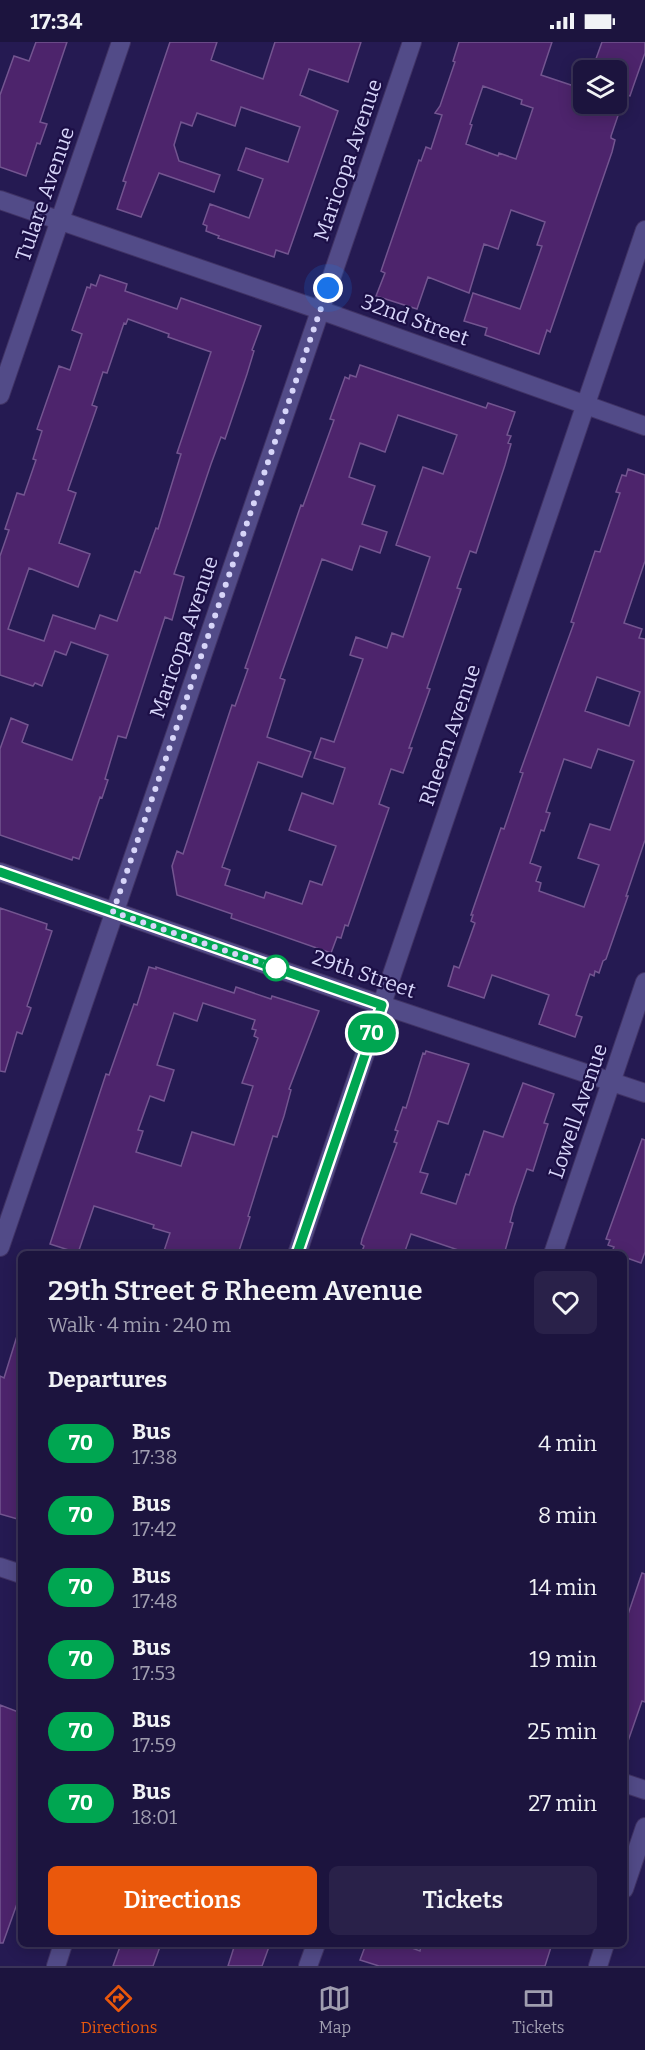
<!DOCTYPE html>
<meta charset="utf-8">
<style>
:root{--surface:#1c143e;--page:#292149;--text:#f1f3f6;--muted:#a09eb0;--line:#3a3358;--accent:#ea580c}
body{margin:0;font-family:Bitter,serif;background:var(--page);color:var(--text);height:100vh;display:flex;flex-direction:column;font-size:22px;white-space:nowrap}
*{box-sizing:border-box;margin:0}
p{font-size:20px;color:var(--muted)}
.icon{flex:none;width:33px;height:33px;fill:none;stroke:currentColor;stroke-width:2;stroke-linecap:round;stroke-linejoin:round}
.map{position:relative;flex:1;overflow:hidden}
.details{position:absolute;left:18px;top:1209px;width:609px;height:696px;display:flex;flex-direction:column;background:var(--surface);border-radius:9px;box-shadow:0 3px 15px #0003,0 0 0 2px var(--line)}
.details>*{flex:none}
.badge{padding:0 12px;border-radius:20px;font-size:21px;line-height:39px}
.controls{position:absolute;left:573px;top:18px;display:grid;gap:12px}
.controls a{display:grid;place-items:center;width:54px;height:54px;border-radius:9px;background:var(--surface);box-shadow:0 3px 15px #0003,0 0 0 2px var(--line);font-size:30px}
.you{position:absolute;width:30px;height:30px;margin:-15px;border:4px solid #fff;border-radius:50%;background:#1a73e8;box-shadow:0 0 0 9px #1a73e833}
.map>.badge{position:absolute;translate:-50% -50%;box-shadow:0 0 0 3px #fff}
h2{padding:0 30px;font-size:22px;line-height:54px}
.round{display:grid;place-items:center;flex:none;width:63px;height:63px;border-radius:9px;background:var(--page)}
.head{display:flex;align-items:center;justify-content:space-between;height:102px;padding:0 30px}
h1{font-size:28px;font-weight:600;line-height:45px}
.cta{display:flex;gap:12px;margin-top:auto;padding:12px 30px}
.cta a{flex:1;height:69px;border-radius:9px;background:var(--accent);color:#fff;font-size:24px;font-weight:600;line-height:69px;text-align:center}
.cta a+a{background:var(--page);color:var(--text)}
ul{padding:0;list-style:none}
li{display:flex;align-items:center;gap:18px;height:72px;padding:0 30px}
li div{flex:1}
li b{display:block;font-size:22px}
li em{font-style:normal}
li .badge{min-width:66px;font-weight:700;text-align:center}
.status{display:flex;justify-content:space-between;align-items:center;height:42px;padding:0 30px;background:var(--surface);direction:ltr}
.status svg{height:16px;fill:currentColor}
.dock{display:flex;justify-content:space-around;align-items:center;height:84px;border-top:2px solid var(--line);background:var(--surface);font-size:16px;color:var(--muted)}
.dock a{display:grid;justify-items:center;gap:3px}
.dock .on{color:var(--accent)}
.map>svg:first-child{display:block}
</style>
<div class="status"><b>17:34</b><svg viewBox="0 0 49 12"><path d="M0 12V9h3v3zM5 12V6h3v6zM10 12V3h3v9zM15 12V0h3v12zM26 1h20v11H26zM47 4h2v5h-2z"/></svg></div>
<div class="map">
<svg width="645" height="1924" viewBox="0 0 645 1924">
<rect width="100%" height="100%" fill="#251a52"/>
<path fill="#4d246c" stroke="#735590" stroke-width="1.5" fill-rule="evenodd" d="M36 0H67L40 80 47 82 40 102 37 101 26 134 0 125V53L14 14 29 19Z
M170 0H217L211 18 263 37 275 0H361L348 40 309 27 300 53 338 69 288 212 276 208 274 215 218 196 219 194 206 189 207 184 203 182 210 162 249 176 263 137 238 128 246 106 288 120 300 85 241 65 235 84 197 71 192 84 181 80 174 103 179 119 220 133 214 150 159 131 141 175 117 167 126 140 123 139Z
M459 0H552L541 33 577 45 578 43 584 45V62H616V28H592L602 0H645V11L633 45 630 54 625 53 611 94V96L615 98 612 110 550 290 547 288 539 312 485 293 487 286 464 279 473 251 520 267 542 204 537 203 545 180 511 168 498 207 484 202 469 251 428 235 417 267 376 254 385 231 381 229 419 118 421 119 426 105 431 107 442 73 435 71 440 64 455 20 453 19ZM483 44 522 58 521 62 533 66 516 117 499 111 498 114 466 102 472 83 470 82Z
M100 233 127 242 125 249 177 267 181 256 261 284 252 308 254 309 247 332 225 397 221 395 211 422 174 532 184 535 172 578 165 575 126 696 118 694 105 737 108 738 102 756 100 755 79 817 73 815 72 818 0 793V707L11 676 28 683 22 700 24 701 72 718 108 613 71 600 66 613 55 609 42 644 35 641 33 644 0 633V514L9 488 5 487 17 451 24 453 36 418 33 417 42 389 37 387 59 324 70 328 82 292 72 288 87 245 90 246 91 242 96 244ZM128 277 169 292 168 295 211 310 177 411 181 412 158 487 156 486 140 531 135 529 117 579 100 573 95 587 53 573 44 599 8 587 29 526 78 545 90 512 59 501 76 451 68 448 97 365 92 363 103 330 107 331 124 281 126 282Z
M360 323 486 366 488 361 515 370 507 393 511 394 508 401 511 402 505 423 476 511 470 509 457 546 461 547 427 646 430 647 409 706H412L403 731 391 727 379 762 389 766 348 884 345 883 341 896 337 895 331 911 231 876 232 872 177 853 172 824 177 809 183 812 232 663 235 664 248 627 245 626 301 463 303 464 334 378 330 377 345 335 349 337 350 333 356 335ZM398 373 457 393 443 432 423 425 396 503 430 515 403 595 392 591 387 606 356 595 350 613 363 617 334 700 321 696 314 716 345 726 333 762 302 751 289 788 336 804 322 843 310 839 302 862 266 850 264 856 225 843 230 828 222 825 258 720 302 735 311 710 267 695 285 638 280 636 322 517 352 528 360 504 380 511 387 490 362 482 375 444 349 435 360 401 385 410Z
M628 427 645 433V519L624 581 642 587 639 596 645 597V798L626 854H628L606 917 603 919 599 931 595 929 594 934 590 932 576 973 582 975 575 995 539 982 549 953 492 933 484 956 448 944 454 924 459 926 475 881 471 879 473 873H471L501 786 504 787 523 731 520 730 574 581 571 580 595 509 600 510 620 451 616 450 622 433 626 434ZM597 635 640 650 629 684 585 669ZM598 707 634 719 610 788 590 782 578 816 599 823 584 865 539 849 541 841 536 839 541 825 530 821 541 788 544 789 550 771 546 770 564 717 591 726Z
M0 866 47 882 46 887 52 889 27 964 31 966 22 992 17 990 5 1030 0 1029Z
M149 925 156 927V925L234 951 236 945 271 957 272 954 319 969 289 1047 291 1048 284 1074 277 1095 273 1094 248 1174 250 1175 238 1212H163L170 1191 153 1186 154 1183 94 1164 78 1211 50 1202 106 1032 109 1033 134 962 137 963ZM203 961 255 978 252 987 256 988 254 994 258 996 242 1041 253 1044 234 1103 192 1090 181 1124 136 1110 143 1089 138 1088 150 1054 164 1059 174 1028 157 1023 174 971 197 979Z
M426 1009 469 1022 448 1082 438 1079 420 1130 428 1132 421 1151 456 1162 466 1132 469 1133 484 1089 503 1095 523 1041 554 1052 544 1081 548 1082 533 1129 527 1127 514 1165 510 1180 513 1181 505 1209 498 1212H470L411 1192 404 1212H361L364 1204 361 1202 362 1197 397 1101 394 1100 398 1089 395 1088 403 1065 406 1066 423 1011 425 1012Z
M642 1097 645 1098V1210L641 1221 624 1215V1212H611L614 1205 608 1203 610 1198 606 1197Z
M17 1294 21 1295V1478L0 1472V1334L4 1336Z
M642 1531 645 1532V1660L642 1659 627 1702 624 1701V1584Z
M0 1663 21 1671V1860L18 1859 3 1901H0Z
M121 1902H161L153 1924H113Z
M235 1902H270L262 1924H228Z
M366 1902H401L420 1909 421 1902H552L545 1924H379L360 1918Z"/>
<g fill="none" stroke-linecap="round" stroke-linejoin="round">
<g stroke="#403365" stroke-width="20">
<path id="minor" d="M0 158 320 268 645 384
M0 353 121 0
M0 830 382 963 645 1051
M0 1205 412 0
M297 1212 645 188
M553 1212 645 940
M0 1525 21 1532
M624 1741 645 1748
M624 1847 645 1785
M56 1924 63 1902
M308 1924 316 1902
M598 1924 605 1902"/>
</g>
<use href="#minor" stroke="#524b88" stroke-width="18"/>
</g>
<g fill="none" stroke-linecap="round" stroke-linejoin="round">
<g stroke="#fff" stroke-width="14">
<path id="line" d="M0 830 382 963 297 1212"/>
</g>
<use href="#line" stroke="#00a651" stroke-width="9"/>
<path stroke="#d7d5f9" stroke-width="6" stroke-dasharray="0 10.8" d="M276 926 113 870 328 246"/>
</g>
<circle fill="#fff" stroke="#00a651" stroke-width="3" cx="276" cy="926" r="12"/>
<g text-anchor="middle" stroke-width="4.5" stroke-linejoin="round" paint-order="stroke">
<g font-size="21" fill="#d7d5f9" stroke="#1c0f46">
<text transform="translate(348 118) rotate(-71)" y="7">Maricopa Avenue</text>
<text transform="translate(45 152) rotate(-71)" y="7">Tulare Avenue</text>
<text transform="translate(415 278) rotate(20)" y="7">32nd Street</text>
<text transform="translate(184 595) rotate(-71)" y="7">Maricopa Avenue</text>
<text transform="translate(450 693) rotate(-71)" y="7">Rheem Avenue</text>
<text transform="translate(364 932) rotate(19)" y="7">29th Street</text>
<text transform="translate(578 1069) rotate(-71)" y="7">Lowell Avenue</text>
</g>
</g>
</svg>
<div class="controls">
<a><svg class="icon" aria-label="layers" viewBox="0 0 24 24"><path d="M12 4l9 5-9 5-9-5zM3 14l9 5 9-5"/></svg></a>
</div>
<div class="you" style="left:328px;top:246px"></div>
<b class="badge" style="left:372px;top:991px;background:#00a651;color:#fff">70</b>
<section class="details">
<div class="head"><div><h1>29th Street &amp; Rheem Avenue</h1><p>Walk · 4 min · 240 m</p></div><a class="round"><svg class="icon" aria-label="heart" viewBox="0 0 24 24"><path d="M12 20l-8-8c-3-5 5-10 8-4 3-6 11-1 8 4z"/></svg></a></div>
<h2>Departures</h2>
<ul>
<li><span class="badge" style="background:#00a651;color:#fff">70</span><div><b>Bus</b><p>17:38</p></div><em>4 min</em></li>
<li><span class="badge" style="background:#00a651;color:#fff">70</span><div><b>Bus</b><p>17:42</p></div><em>8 min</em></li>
<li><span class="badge" style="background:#00a651;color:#fff">70</span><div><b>Bus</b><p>17:48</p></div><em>14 min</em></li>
<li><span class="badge" style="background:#00a651;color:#fff">70</span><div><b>Bus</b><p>17:53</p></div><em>19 min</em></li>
<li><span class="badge" style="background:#00a651;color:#fff">70</span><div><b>Bus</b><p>17:59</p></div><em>25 min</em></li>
<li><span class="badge" style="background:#00a651;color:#fff">70</span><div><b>Bus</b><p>18:01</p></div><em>27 min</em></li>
</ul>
<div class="cta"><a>Directions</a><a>Tickets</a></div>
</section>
</div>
<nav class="dock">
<a class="on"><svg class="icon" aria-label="directions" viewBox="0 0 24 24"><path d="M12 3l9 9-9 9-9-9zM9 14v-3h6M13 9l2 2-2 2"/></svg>Directions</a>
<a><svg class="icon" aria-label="map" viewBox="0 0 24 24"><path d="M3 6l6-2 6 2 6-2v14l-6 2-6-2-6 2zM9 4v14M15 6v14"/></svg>Map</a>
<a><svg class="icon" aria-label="tickets" viewBox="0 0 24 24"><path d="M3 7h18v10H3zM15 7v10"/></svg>Tickets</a>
</nav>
